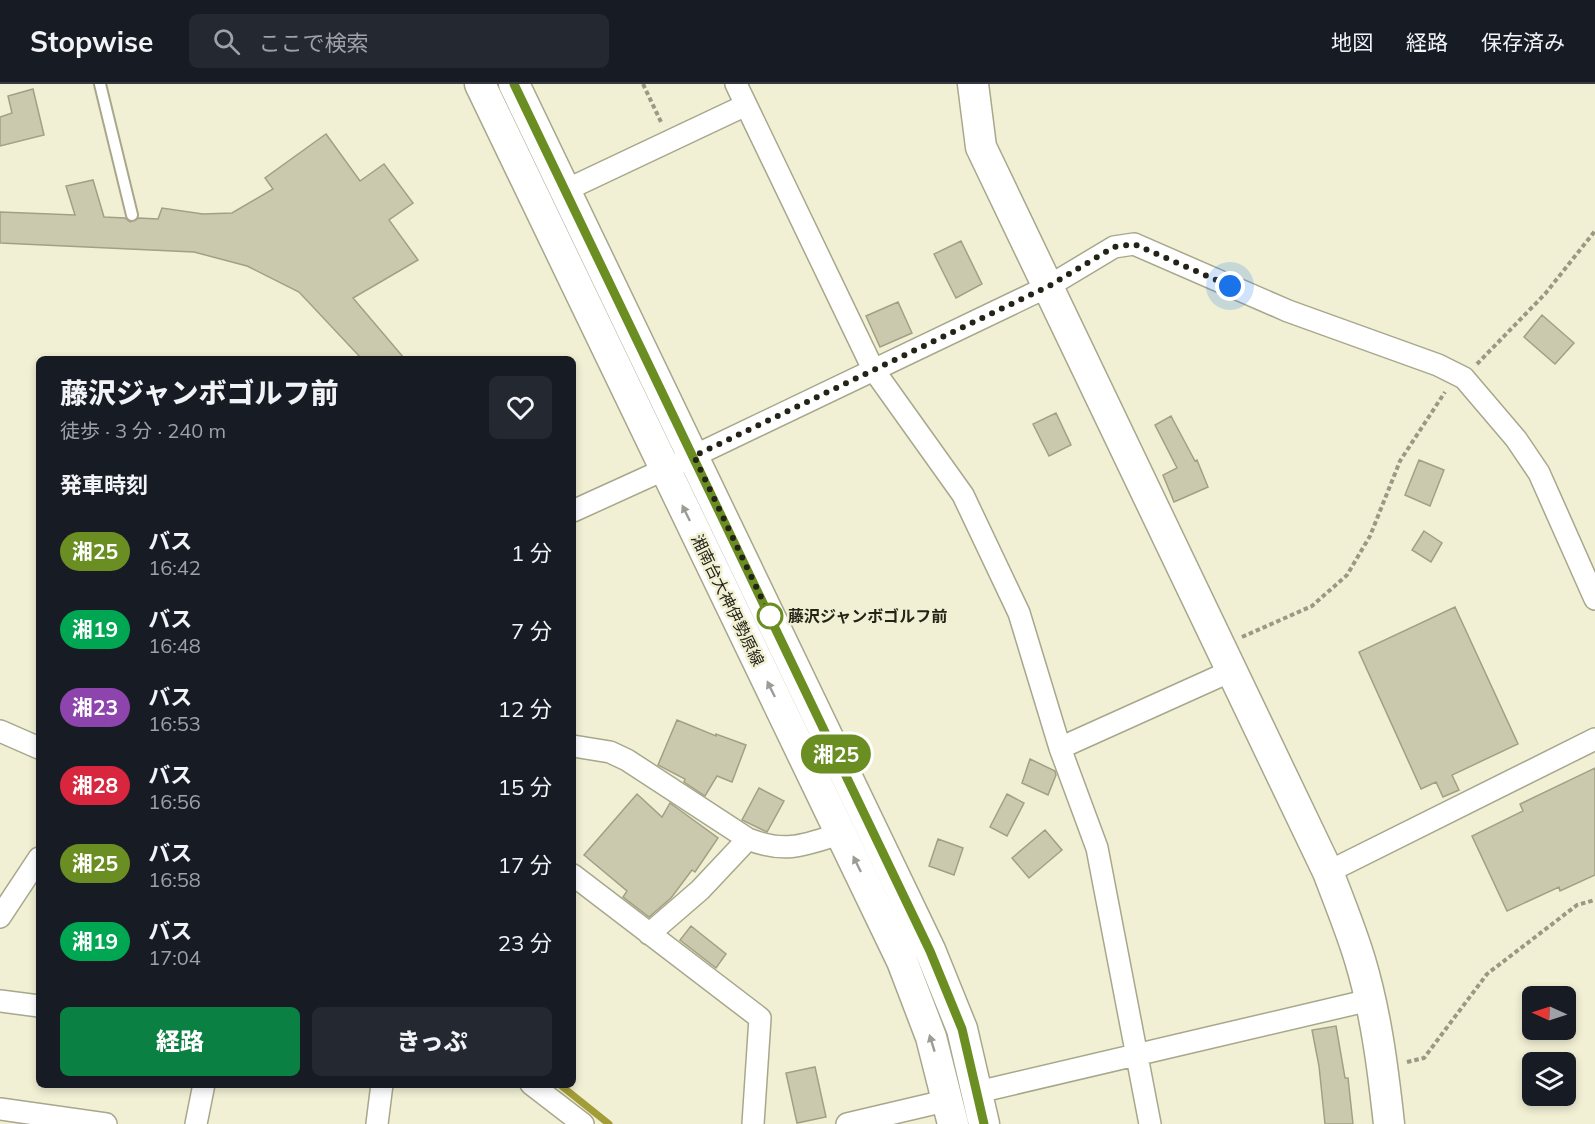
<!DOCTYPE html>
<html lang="ja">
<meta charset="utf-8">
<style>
:root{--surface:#171b24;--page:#242831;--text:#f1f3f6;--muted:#9ea1a6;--line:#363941;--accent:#0b8043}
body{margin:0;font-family:Mulish,"Noto Sans JP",sans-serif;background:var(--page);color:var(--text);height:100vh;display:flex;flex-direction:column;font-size:22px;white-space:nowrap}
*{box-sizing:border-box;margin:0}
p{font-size:20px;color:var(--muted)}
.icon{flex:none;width:33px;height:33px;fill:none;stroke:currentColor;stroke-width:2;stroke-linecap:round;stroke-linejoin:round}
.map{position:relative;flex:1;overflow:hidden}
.drawer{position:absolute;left:36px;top:272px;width:540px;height:732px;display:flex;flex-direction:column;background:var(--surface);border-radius:9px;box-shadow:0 3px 9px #0003}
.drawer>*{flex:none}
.badge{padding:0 12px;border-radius:20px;font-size:21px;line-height:39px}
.needle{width:39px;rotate:273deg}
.fabs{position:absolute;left:1522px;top:902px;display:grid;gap:12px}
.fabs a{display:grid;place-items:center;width:54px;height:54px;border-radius:9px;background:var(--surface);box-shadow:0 3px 9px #0003;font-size:30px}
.you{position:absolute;width:30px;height:30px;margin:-15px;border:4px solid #fff;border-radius:50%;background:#1a73e8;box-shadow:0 0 0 9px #1a73e833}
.map>.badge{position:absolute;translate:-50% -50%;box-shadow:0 0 0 3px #fff}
h2{padding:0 24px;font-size:22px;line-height:54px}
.round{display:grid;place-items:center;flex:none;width:63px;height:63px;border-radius:9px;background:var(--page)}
.head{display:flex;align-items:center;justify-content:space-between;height:102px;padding:0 24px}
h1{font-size:28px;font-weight:800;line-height:45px}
.cta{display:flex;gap:12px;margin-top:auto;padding:12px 24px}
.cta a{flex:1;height:69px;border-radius:9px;background:var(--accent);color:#fff;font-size:24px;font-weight:800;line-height:69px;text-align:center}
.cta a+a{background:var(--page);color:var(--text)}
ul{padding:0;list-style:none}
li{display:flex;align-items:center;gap:18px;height:78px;padding:0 24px}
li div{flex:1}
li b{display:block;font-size:22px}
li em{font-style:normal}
li .badge{min-width:66px;font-weight:700;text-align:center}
header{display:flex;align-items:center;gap:36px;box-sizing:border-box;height:84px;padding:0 30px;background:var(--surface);border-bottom:2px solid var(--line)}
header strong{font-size:28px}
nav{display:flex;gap:33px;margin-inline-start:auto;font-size:21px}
.search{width:420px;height:54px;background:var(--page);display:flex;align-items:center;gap:15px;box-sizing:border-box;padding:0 21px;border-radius:9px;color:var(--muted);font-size:22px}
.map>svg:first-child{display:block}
</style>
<header>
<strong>Stopwise</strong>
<div class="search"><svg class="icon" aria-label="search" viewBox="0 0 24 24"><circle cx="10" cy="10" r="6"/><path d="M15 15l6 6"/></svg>ここで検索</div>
<nav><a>地図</a><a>経路</a><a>保存済み</a></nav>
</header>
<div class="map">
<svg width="1595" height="1040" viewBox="0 0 1595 1040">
<rect width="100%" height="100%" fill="#f1f0d4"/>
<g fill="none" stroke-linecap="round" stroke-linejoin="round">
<path stroke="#a39d37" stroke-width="7" d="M559 1000 609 1040"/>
</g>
<path fill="#cac9ad" stroke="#a1a085" stroke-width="1.5" d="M33 5 44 51 0 62V33L12 29 8 12Z
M326 50 360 97 384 80 413 119 389 136 418 176 353 214 404 274H361L299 208 247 182 194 168 0 159V128L75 131 66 102 93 96 104 133 125 134 130 138 139 134 158 135 162 124 203 130 232 129 273 105 265 94Z
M961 157 982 200 956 214 934 170Z
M898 218 912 249 880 263 866 232Z
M1542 231 1574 259 1555 280 1524 253Z
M1056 329 1071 361 1049 372 1033 340Z
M1171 332 1195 377 1197 376 1208 403 1174 418 1163 391 1177 384 1155 341Z
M1419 376 1444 386 1430 422 1405 411Z
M1424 447 1442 459 1431 478 1412 466Z
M1455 523 1518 660 1452 691 1459 706 1443 713 1436 698 1421 705 1359 568Z
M677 636 716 652V650L746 661 732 698 717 692 705 712 684 698 685 695 658 681Z
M1030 675 1055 687 1056 691 1048 711 1022 699Z
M1595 684V791L1560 807 1559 803 1507 827 1472 752 1523 727 1520 720Z
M759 704 784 717 767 748 742 736Z
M637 710 662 733 670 719 718 754 695 788 692 786 671 814 649 833 623 813 627 807 584 771Z
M1007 710 1024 719 1007 752 990 743Z
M1045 746 1062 766 1029 794 1012 774Z
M938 755 963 764 954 791 929 782Z
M691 842 726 870 716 884 680 856Z
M1336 942 1345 994H1348L1353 1040H1325L1319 982 1312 946Z
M815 983 826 1033 797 1039 786 989Z"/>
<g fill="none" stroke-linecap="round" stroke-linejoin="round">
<g stroke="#a8a78c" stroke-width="14">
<path id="lane" d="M100 0 132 131"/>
</g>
<g stroke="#a8a78c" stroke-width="24">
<path id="street" d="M736 0 873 285 963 411 1019 529 1060 664 1097 764 1150 1040
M566 106 746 21
M573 427 694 372 1049 202 1114 163 1134 160 1288 227 1438 281 1464 294 1516 355 1539 389 1595 515
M0 647 39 664
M573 662 610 668 627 676 748 755C786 770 805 761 842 749
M1060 664 1231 587
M1328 788 1595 655
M573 791 760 934 753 1040
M0 833 39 774
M649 850 700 806 748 755
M0 917 39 922
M531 1000 583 1040
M978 1008 1370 916
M0 1025 106 1040
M196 1040 204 1000
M377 1040 382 1000
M847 1040 949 1016"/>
</g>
<g stroke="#a8a78c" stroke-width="33">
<path id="secondary" d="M480 0 902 877 931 953 953 1040
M514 0 930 866 962 945 984 1040
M973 0 981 63 1328 788C1339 817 1351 846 1360 876 1376 929 1383 985 1389 1040"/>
</g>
<path stroke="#999984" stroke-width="4" stroke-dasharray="4.5 3" stroke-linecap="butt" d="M643 0 661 38
M1477 280 1545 210 1595 147
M1242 553 1312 522 1347 491 1370 452 1400 377 1445 308
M1407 978 1424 974 1487 890 1577 821 1595 816"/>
<use href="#lane" stroke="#fff" stroke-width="10"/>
<use href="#street" stroke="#fff" stroke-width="21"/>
<use href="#secondary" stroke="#fff" stroke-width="30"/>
</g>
<defs><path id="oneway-solid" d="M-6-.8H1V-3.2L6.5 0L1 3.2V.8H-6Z" transform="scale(1.5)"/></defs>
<g fill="#9c9c97">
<use href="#oneway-solid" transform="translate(686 429) rotate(-116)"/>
<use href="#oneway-solid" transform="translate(771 605) rotate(-116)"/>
<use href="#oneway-solid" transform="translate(857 780) rotate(-116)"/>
<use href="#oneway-solid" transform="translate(932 959) rotate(-107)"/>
</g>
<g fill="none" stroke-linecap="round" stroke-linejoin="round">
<g stroke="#fff" stroke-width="14">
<path id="line" d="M514 0 930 867 962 945 984 1040"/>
</g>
<use href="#line" stroke="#6b8e23" stroke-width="9"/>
<path stroke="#232318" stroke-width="6" stroke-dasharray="0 10.8" d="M770 532 694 372 1049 202 1114 163 1134 160 1230 202"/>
</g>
<circle fill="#fff" stroke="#6b8e23" stroke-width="3" cx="770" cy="532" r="12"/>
<g text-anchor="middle" stroke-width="5" stroke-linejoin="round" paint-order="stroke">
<g font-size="16" fill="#232318" stroke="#f1f0d4">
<text transform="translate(728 516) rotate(64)" y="6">湘南台大神伊勢原線</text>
</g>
<g font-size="16" font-weight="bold" fill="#232318" stroke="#f1f0d4" text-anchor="start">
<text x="788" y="538">藤沢ジャンボゴルフ前</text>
</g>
</g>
</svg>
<div class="fabs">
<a><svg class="needle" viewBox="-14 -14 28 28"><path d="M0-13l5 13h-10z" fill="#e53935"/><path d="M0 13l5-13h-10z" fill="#9ea1a6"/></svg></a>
<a><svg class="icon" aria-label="layers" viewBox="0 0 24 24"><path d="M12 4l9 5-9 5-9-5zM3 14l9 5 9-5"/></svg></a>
</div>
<div class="you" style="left:1230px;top:202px"></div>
<b class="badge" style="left:836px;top:670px;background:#6b8e23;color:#fff">湘25</b>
<section class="drawer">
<div class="head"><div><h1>藤沢ジャンボゴルフ前</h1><p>徒歩 · 3 分 · 240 m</p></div><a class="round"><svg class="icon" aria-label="heart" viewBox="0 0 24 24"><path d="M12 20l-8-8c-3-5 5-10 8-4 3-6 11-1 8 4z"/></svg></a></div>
<h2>発車時刻</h2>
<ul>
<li><span class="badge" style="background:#6b8e23;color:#fff">湘25</span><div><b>バス</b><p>16:42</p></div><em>1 分</em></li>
<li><span class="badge" style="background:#00a651;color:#fff">湘19</span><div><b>バス</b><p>16:48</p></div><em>7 分</em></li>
<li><span class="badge" style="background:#8e44ad;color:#fff">湘23</span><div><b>バス</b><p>16:53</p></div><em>12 分</em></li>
<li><span class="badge" style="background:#d7263d;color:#fff">湘28</span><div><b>バス</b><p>16:56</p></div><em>15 分</em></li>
<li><span class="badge" style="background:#6b8e23;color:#fff">湘25</span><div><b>バス</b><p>16:58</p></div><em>17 分</em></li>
<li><span class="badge" style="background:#00a651;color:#fff">湘19</span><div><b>バス</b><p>17:04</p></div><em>23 分</em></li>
</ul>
<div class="cta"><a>経路</a><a>きっぷ</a></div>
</section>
</div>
